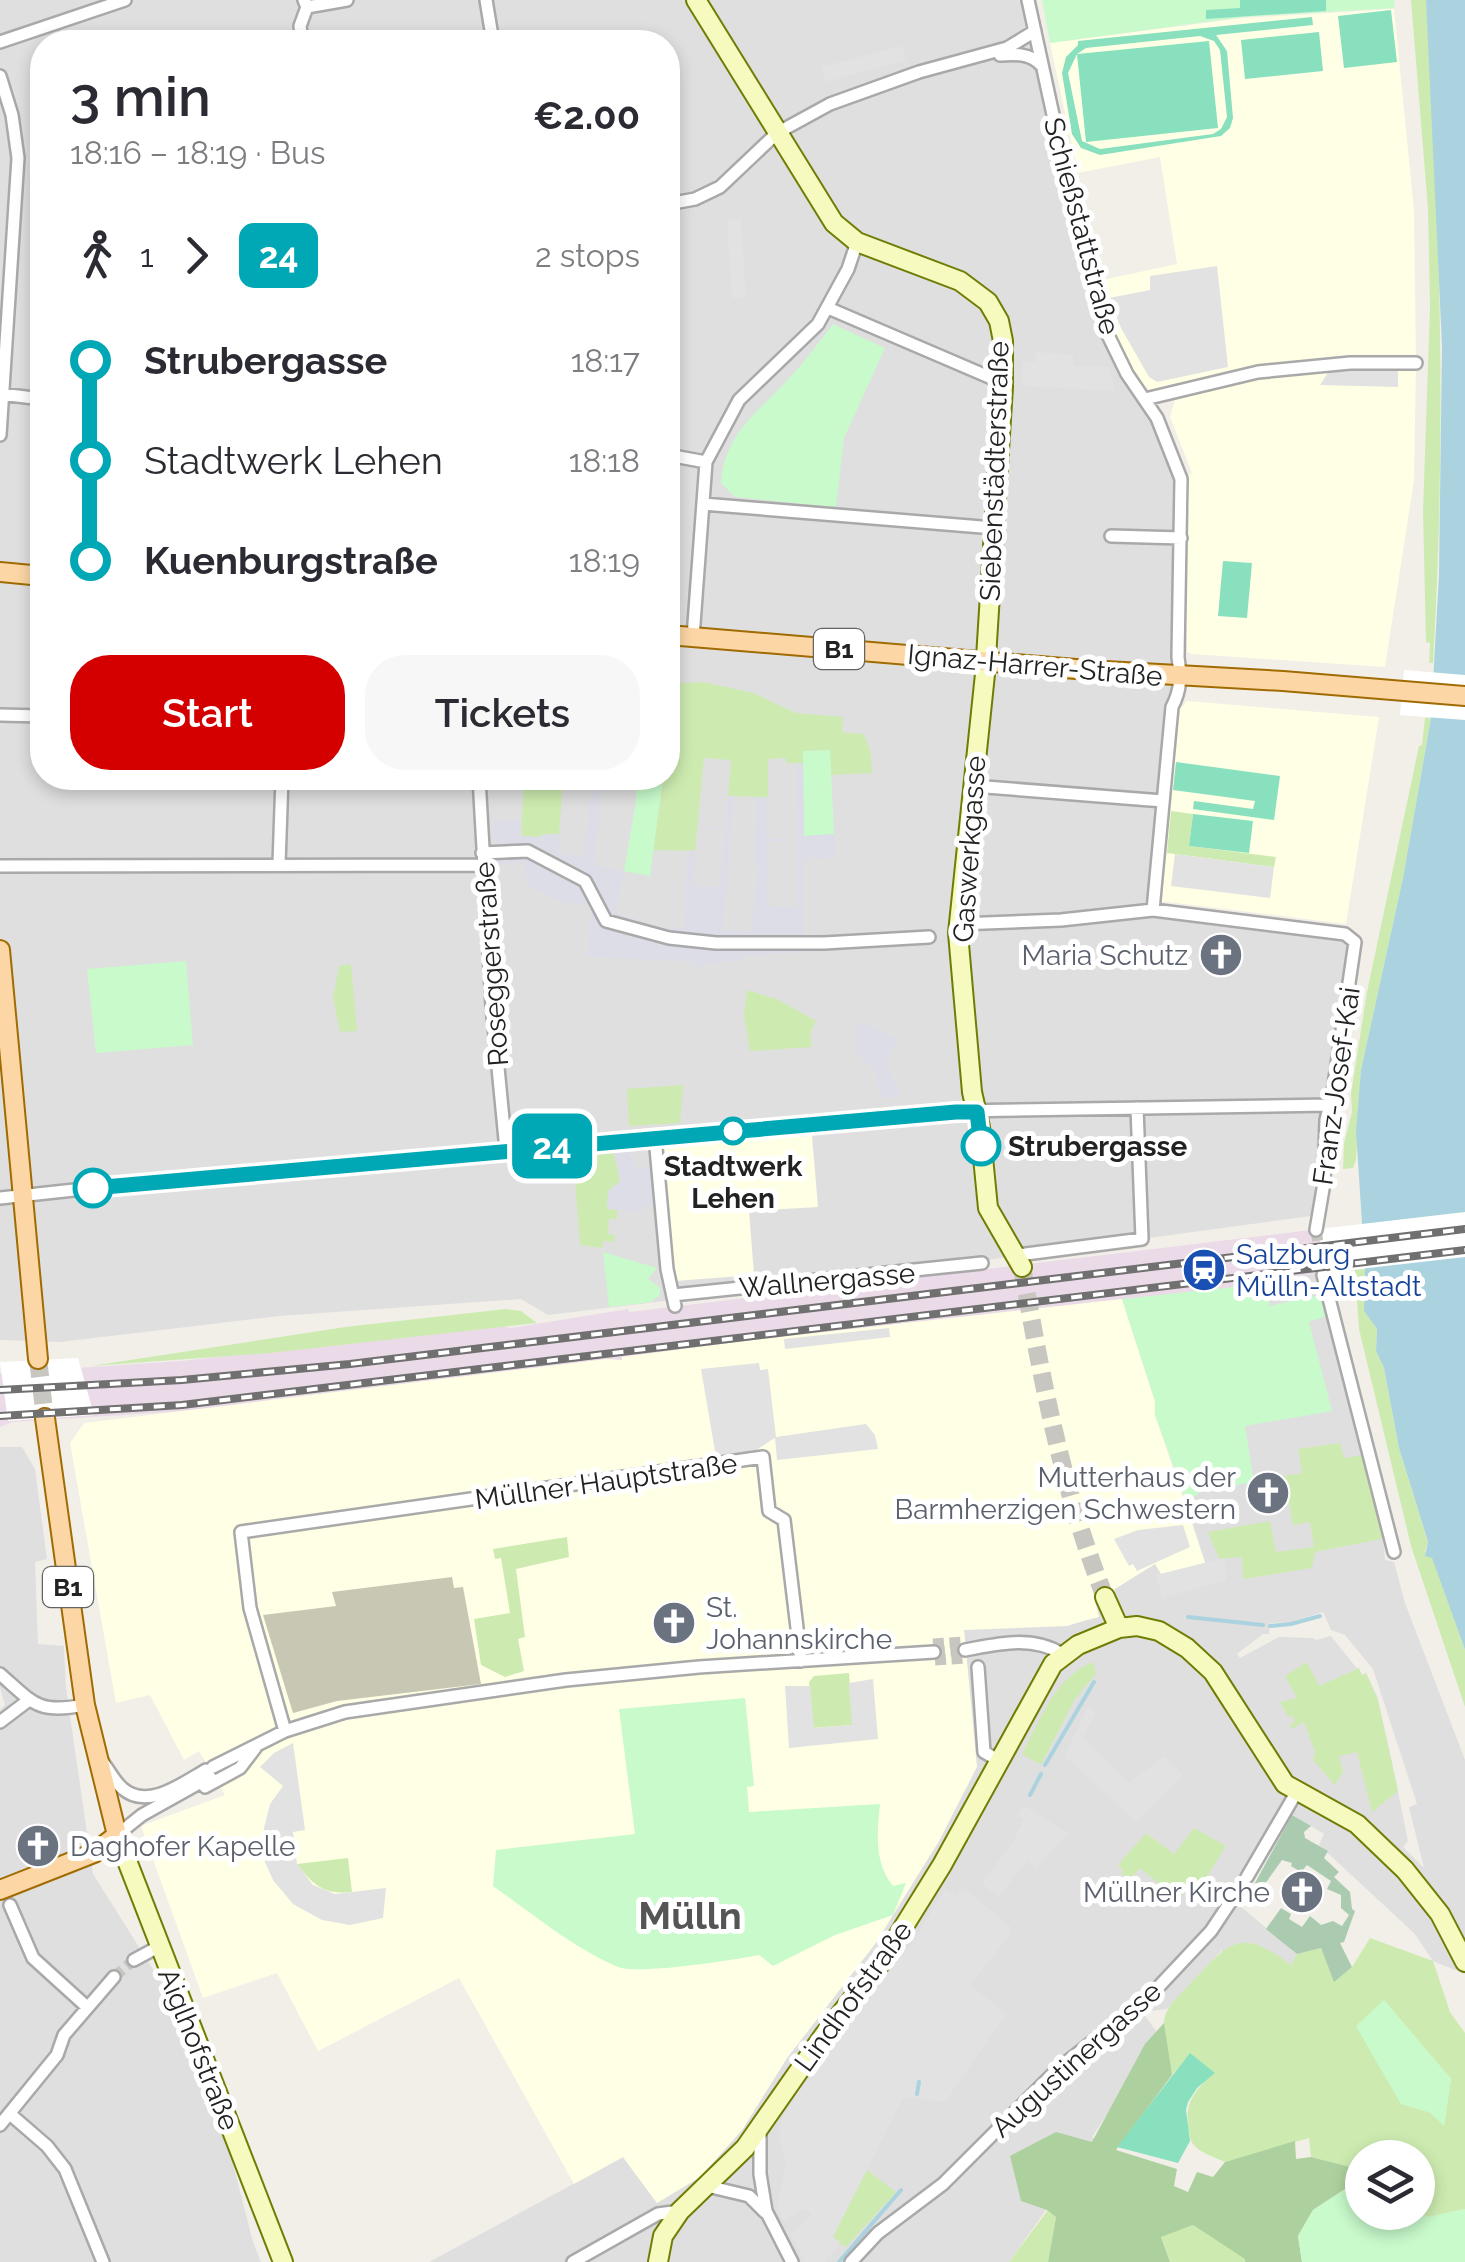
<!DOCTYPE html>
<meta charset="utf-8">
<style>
:root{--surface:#fff;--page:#f7f7f7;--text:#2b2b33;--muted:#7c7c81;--accent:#d40000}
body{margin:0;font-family:Raleway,sans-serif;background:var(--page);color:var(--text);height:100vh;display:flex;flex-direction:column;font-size:38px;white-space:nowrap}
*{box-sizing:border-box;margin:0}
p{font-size:32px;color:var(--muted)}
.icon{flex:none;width:55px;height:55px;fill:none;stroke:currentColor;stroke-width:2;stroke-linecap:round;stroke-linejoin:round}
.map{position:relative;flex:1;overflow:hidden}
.panel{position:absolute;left:30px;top:30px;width:650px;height:760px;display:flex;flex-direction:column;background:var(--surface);border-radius:40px;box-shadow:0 5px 15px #0003}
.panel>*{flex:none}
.badge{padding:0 20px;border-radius:15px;font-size:35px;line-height:65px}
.buttons{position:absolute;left:1345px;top:2140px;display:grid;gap:20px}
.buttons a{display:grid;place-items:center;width:90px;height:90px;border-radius:50%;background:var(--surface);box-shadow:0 5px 15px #0003;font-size:50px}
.map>.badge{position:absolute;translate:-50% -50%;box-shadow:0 0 0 5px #fff}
.legs{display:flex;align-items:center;gap:15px;height:110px;padding:0 40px;font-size:32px}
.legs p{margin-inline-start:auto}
.overview{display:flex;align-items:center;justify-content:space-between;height:170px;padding:0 40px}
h1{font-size:55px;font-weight:600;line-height:75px}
.primary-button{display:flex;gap:20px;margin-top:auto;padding:20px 40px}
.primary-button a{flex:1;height:115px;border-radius:40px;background:var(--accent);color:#fff;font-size:40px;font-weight:600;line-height:115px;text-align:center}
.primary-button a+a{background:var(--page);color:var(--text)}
ul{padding:0 40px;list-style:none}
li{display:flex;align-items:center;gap:35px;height:100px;font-size:38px}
li i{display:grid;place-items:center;width:15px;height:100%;margin:0 12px;background:currentColor}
li i::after{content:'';width:25px;height:25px;margin:-12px;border:8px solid;border-radius:50%;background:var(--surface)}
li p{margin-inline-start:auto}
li:first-child i{background:linear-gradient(#0000 50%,currentColor 0)}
li:last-child i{background:linear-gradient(currentColor 50%,#0000 0)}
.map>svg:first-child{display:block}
</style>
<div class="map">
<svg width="1465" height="2262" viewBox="0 0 1465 2262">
<rect width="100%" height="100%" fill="#f2efe9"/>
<path fill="#e0dfdf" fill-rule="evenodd" d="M0 0H1028L1081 243 1181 479 1178 657 1153 909 1345 934 1355 942 1330 1105 1342 1120H1327L1318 1215 848 1279 548 1315 521 1299 279 1316 60 1342 0 1340ZM42 42H668V778H42Z
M1324 1273 1372 1489 1383 1523 1385 1560 1394 1562 1405 1603 1465 1760V1974L1433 1961 1414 1933 1319 1845 1324 1834 1292 1815 1239 1905 1297 1954 1292 1966 1221 1951 1167 2009 1142 2012 1159 2035 1092 2137 1096 2140 1009 2262H429L623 2157 657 2203 700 2177 742 2130 787 2058 875 1944 939 1841 976 1767 964 1630 1087 1620 1099 1616 1095 1602 1156 1563 1161 1574 1205 1562 1122 1299 1273 1283 1280 1278ZM1323 1612 1331 1630 1345 1635 1373 1669 1417 1804 1409 1807 1424 1868 1403 1847 1408 1841 1392 1762 1377 1696 1366 1673 1362 1675 1331 1636 1316 1640 1313 1638 1279 1637 1240 1658 1237 1654 1263 1634H1269L1270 1623 1291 1622Z
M0 1447H22L35 1469 47 1559 35 1562 38 1644 64 1646 66 1688 93 1874 161 1982 192 2053 230 2152 253 2242 261 2262H0V1710L5 1705 0 1688Z"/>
<path fill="#ebdbe8" d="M1319 1229 1324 1273 1280 1278 1273 1283 753 1340 623 1357 622 1360 607 1359 274 1399 217 1409 13 1422 0 1427V1373L181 1361 500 1326 511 1328 628 1309 629 1312Z"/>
<path fill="#ffffe5" d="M1394 9 1414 210 1416 363 1414 480 1385 667 1192 654 1187 652 1181 479 1192 473 1170 417 1177 393 1145 399 1127 374 1093 282 1177 264 1160 157 1078 173 1050 43 1243 18Z
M1187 701 1379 717 1346 924 1160 901 1180 709Z
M812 1136 818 1207 749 1211 754 1275 675 1281 663 1144Z
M1122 1299 1155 1401V1415L1205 1563 1161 1574 1155 1564 1095 1601 1099 1617 1087 1620 1067 1626 964 1630 977 1767 939 1841 875 1944 787 2058 742 2130 700 2177 657 2203 623 2157 574 2184 459 1978 318 2051 277 1973 203 1998 141 1826 225 1795 199 1751 184 1760 150 1695 116 1703 70 1443 84 1423 607 1359 622 1360V1357L753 1340Z"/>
<path fill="#c7c7b4" d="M452 1577 454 1588 463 1587 481 1684 337 1701 293 1713 263 1615 336 1606 332 1592Z"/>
<path fill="#cdebb0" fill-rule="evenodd" d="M1411 0H1426C1441 221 1446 442 1433 663H1429L1430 643 1426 642 1423 512 1430 307 1428 209Z
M703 682 753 693 796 713 843 717 842 732 864 734 871 754 872 773 830 775 829 750 803 751V763H786V758L768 759V797L728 796 731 760 704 758 695 851 653 850 663 778H668V684Z
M1425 718H1431L1403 878 1361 1070 1356 1160 1353 1168 1343 1169 1344 1143 1352 1112 1351 1094 1367 992 1419 746 1422 745Z
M524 778H563L559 834H542L541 837 521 836Z
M1171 811 1193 814 1189 846 1276 857 1274 867 1167 853Z
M351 964 357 1031 340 1032 333 998 339 966Z
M747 990 779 1000 816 1021 810 1034 812 1047 750 1051 744 1015Z
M683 1085 680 1123 629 1126 627 1089Z
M614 1153 621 1181 608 1209 617 1210V1219H609L608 1234 615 1235 614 1242 603 1241 602 1248 580 1245 573 1154Z
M1365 1269 1364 1311 1377 1329 1376 1351 1384 1368 1399 1448 1428 1543 1425 1551 1432 1557 1465 1650V1707L1411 1546 1359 1329 1355 1270Z
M506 1309 521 1311 537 1323 270 1353 91 1366 345 1327Z
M1340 1443 1344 1458 1363 1455 1386 1538 1315 1552 1312 1568 1243 1579 1242 1557 1219 1559 1208 1532 1270 1521 1276 1552 1314 1547 1310 1522 1293 1525 1284 1476 1302 1473 1298 1449Z
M567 1537 569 1557 516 1569 525 1637 518 1639 524 1671 505 1677 481 1665 474 1619 510 1613 501 1558 495 1559 493 1549Z
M1093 1662 1096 1674 1075 1699 1041 1765 1022 1754C1040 1720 1055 1677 1093 1662Z
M1307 1662 1319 1686 1359 1668 1362 1675 1366 1673 1378 1700 1398 1791 1372 1812 1357 1752 1339 1756 1343 1772 1335 1785 1313 1760 1315 1752 1304 1722 1292 1729 1290 1725 1295 1722 1292 1715 1288 1717 1280 1702 1297 1698 1285 1676Z
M849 1673 853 1725 813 1728 809 1682 814 1676Z
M1194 1828 1226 1846 1199 1889 1193 1886 1177 1899 1140 1868 1129 1880 1121 1873 1123 1870 1118 1865 1146 1833 1174 1854Z
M348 1858 352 1892C324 1895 313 1885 297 1864Z
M1370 1938 1433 1961 1450 2012 1465 2033V2209L1429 2217 1415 2213 1418 2212V2158H1362V2170L1311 2157 1309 2138 1225 2162C1216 2158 1204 2154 1197 2148 1189 2142 1190 2135 1188 2126 1185 2101 1196 2089 1214 2073L1190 2054 1172 2075C1169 2059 1163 2038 1164 2021 1166 2006 1180 1995 1190 1984 1229 1942 1240 1926 1291 1965L1297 1954 1321 1948 1334 1981 1352 1967ZM1384 2001 1451 2079 1444 2125 1431 2113Z
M867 2170 896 2192 846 2247 832 2238Z
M1048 2210 1056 2217 1048 2262H1009Z
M1193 2225 1246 2259 1245 2262H1170L1161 2236Z"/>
<path fill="#add19e" d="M1164 2023 1172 2075 1116 2150 1177 2169 1174 2186 1188 2192 1197 2172 1213 2177 1225 2162 1295 2141 1296 2159 1311 2157 1362 2170V2178L1313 2210 1298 2236 1302 2262H1245V2259L1193 2225 1161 2237 1170 2262H1048L1056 2217 1047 2210 1021 2201 1010 2156 1056 2132 1092 2142 1145 2044Z"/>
<path fill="#aacbaf" d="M1292 1815 1311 1826 1304 1832 1305 1838 1328 1851 1324 1858 1339 1872 1334 1877 1350 1892 1352 1909 1355 1911 1344 1942 1340 1943 1352 1967 1334 1982 1321 1948 1297 1954 1266 1929 1281 1908 1291 1914 1289 1919 1302 1927 1310 1916 1321 1925 1333 1921 1342 1926 1349 1915 1341 1908V1895L1327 1889 1331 1881 1307 1865 1301 1872 1291 1866 1292 1863 1282 1860 1262 1888 1255 1883Z"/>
<path fill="#c8facc" d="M1042 0H1394L1395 8 1243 17 1050 43Z
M833 324 885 348 844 438 836 507 735 497 721 483C725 430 761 411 793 374 807 359 820 341 833 324Z
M830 750 834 834 804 837 803 751Z
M636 778H663L650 876 624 871 636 801Z
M186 961 193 1045 96 1053 87 969Z
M603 1252 657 1268 648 1279 660 1288V1295L651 1302 609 1307Z
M1270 1283 1269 1306 1321 1295 1327 1316 1309 1322 1332 1411 1245 1426 1254 1482 1202 1491 1201 1487 1198 1494 1186 1501 1155 1415V1401L1122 1299Z
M745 1698 754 1786 747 1787 749 1812 880 1804C877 1832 874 1863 893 1886L906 1883 893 1915 835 1935 773 1966 759 1955C734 1960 638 1975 618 1967 575 1949 531 1913 493 1886L496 1850 635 1834 619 1709Z
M1384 2000 1451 2079 1444 2126 1431 2113 1401 2104 1356 2026Z
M1362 2178V2212L1415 2213 1429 2217 1465 2209V2262H1302L1298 2236 1313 2210Z"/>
<path fill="#88e0be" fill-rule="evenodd" d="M1240 0H1326V11L1206 19V10L1240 8Z
M1391 10 1397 62 1344 68 1338 16Z
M1312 17 1313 25 1216 35 1227 51 1233 118 1230 128 1221 136 1100 155 1081 148 1072 134 1062 73 1066 57 1078 45V41ZM1200 36 1214 41 1220 50 1227 117 1221 129 1213 134 1100 149 1082 141 1068 73 1077 54 1086 142 1218 128 1209 41 1077 54 1086 48Z
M1319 32 1323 71 1245 79 1241 40Z
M1223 561 1252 563 1247 618 1218 616Z
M1176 762 1280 776 1274 820 1193 809 1194 801 1253 809 1255 801 1173 790Z
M1193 814 1253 821 1249 853 1189 846Z
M1190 2053 1215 2073 1197 2088 1188 2102 1186 2110 1190 2141 1178 2163 1117 2147Z"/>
<path fill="#e2e2e2" d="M902 46 906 60 826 82 821 67Z
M741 219 746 297 732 298 727 220Z
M1217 266 1228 367 1157 382 1149 377 1121 328 1109 298 1150 290V276Z
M1036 352 1073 355V365L1109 367 1115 391 1022 386 1023 362H1035Z
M1329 371H1398V387L1320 385Z
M1175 854 1274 867 1270 898 1171 886Z
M889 1328 890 1337 785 1349 784 1339Z
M759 1363 760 1370 768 1369 776 1437 866 1424 875 1435 878 1449 777 1460 775 1438 756 1450 716 1457 701 1369Z
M1183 1525 1190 1547 1137 1571 1133 1564 1129 1566 1114 1539 1138 1530Z
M1225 1558 1226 1580 1162 1598 1156 1575Z
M873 1679 878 1739 789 1748 785 1686H810L814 1728 852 1725 849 1683Z
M1088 1706 1095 1712 1083 1738 1129 1783 1164 1756 1183 1775 1136 1821 1065 1756Z
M293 1743 305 1830 293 1832 297 1864 313 1885 335 1894 386 1888 383 1918 350 1925 322 1920 293 1904 273 1880 265 1862 264 1828 270 1804 283 1786 260 1767 274 1753Z
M1023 1805 1068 1833 1036 1868 1027 1861 998 1897 982 1883 1014 1841 1024 1819 1017 1816Z
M962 1887 1011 1927 1008 1930 1012 1933 972 1982 973 1987 1006 2014 945 2102 903 2097 833 2237 840 2242 825 2262H805L791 2234 811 2215 806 2209 783 2220 777 2206 786 2166 779 2138 781 2121 797 2093 914 1940 945 1889 956 1896Z"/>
<path fill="#dddde8" d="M797 763H803L804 836 834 834 836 858 804 859V935L937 930 933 943 746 956 739 961 703 964V971L688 961 587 957 592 906 565 903 528 887 524 862 495 866 493 820H520L522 836 541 837 542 834H559V854L584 857 593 778H603L594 865 624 871 616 912 658 928H685L687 850 695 851 693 885 720 887 725 830 698 826 725 828 728 796H734L723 930 751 932 758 867 755 866 756 797H768V839H785V841L768 842 769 907H798Z
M866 1024 898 1039 885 1062 901 1096 881 1099 874 1068 857 1055 855 1025Z
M628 1152 639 1171 652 1164 656 1205 643 1206V1212L607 1209 608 1191 620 1181 614 1153Z"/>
<path fill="#aad3df" d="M1426 0H1465V1650L1432 1558 1425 1556 1428 1542 1399 1448 1384 1368 1376 1351 1377 1329 1364 1311 1365 1269 1356 1131 1361 1070 1403 878 1431 718 1439 575 1442 346Z"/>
<path fill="#fff" d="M1404 670 1465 675V720L1400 715Z
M1465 1212V1257L1324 1273 1319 1229Z
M78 1358 94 1415 8 1421 0 1362Z"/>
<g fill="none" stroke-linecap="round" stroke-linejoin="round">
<path stroke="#aad3df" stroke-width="4" d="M1188 1617 1263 1625
M1270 1626 1291 1624 1320 1616
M1045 1765 1094 1682
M1030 1795 1041 1774
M917 2094 919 2082
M839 2262 901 2190"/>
<path stroke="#c8c6c1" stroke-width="11" stroke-dasharray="11 5.5" stroke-linecap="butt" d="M1316 1230 1323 1275
M933 1644 965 1642
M934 1652 965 1650
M935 1660 966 1658
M114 1977 134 1960"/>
<path stroke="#c8c6c1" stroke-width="18" stroke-dasharray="18 9" stroke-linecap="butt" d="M1022 1267C1042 1380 1062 1490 1105 1597"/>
<path stroke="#c8c6c1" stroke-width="18" stroke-dasharray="18 9" stroke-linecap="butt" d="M38 1359 45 1418"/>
<g stroke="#a9a9a9" stroke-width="16">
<path id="street" d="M486 0 493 42
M1028 0 1081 243 1106 331 1127 374 1157 418 1181 479 1178 657C1181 676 1181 690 1172 707L1153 910
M307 7 347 0
M0 42 125 0
M302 42 300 26 307 7 304 0
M1000 55C1015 54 1030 53 1041 65
M0 76 12 115 18 158 0 435
M668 204 695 199 720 187 777 133 830 104 919 72 1007 48 1035 31
M828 308 989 377 1003 378
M1 394 42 399
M1145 399 1258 372 1350 363H1416
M668 455 706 462
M703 504 994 528
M1111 536 1181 538
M693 637 706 462 739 400 818 324 848 269 857 242
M0 715 42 716
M479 778 492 1006 506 1150
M973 786 1163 801
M482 853 528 851 585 881 606 921 669 938 716 943H824L929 937
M279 864 282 778
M0 866 482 865
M959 924 1061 920 1153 910 1345 934 1355 942 1333 1092 1326 1120 1324 1183 1316 1230
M655 1137 667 1269 675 1306
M0 1198 203 1176 957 1111 1330 1105
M1018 1255 1142 1239 1137 1108
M1323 1275 1394 1552
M673 1295 982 1263
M965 1650C998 1644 1032 1635 1062 1654
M978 1667 984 1752 998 1760
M0 1674C34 1704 38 1714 85 1705
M0 1722 29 1700
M285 1731 250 1608 241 1532 763 1457 769 1511 784 1520 801 1661
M102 1761C108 1769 114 1781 122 1788 147 1811 183 1783 206 1770
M213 1767 285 1731 345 1712 566 1680 699 1667 934 1652
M205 1787 240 1768 256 1747
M117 1835 142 1815 210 1777
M1247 1877 1296 1793
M10 1905 33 1958 87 2007
M134 1960 158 1947
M10 2114 47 2146 65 2169 103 2262
M0 2125 57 2055 64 2035 114 1977
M760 2127V2174L766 2211 792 2262
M707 2186 749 2196 765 2212
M573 2262 658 2214 680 2211
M851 2262 878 2233 943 2184 1058 2069 1150 1996 1211 1931 1243 1883"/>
</g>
<g stroke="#707d05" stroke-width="22">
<path id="secondary" d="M696 0 834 223 857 242 960 281 988 302 999 321 1003 341V387L985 674 958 933 972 1092 980 1127 988 1208 1022 1267
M1105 1597 1119 1628
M117 1835 283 2262
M658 2262 663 2236 680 2211 745 2148 824 2035 883 1960 942 1865 1053 1664 1078 1645 1119 1628 1137 1626 1159 1631 1187 1648 1213 1672 1285 1784 1357 1824 1405 1870 1440 1914 1465 1962"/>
</g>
<g stroke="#a06b00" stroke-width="22">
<path id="primary" d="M0 572 42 576
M668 635 1088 670 1283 681 1465 696
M0 950 38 1359
M0 1890 94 1853 117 1835 85 1705 45 1418"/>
</g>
<use href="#street" stroke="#fff" stroke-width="11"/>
<use href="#secondary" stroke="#f7fabf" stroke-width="18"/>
<use href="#primary" stroke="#fcd6a4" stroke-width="18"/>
<g stroke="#707070" stroke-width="8">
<path id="rail" d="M0 1390 182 1380 350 1364 1465 1229
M0 1416 182 1405 1465 1250"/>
</g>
<use href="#rail" stroke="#fff" stroke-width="4" stroke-dasharray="11" stroke-linecap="butt"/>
</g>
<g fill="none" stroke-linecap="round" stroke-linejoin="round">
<g stroke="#fff" stroke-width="22">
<path id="line-1" d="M93 1188 956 1112H977L981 1146"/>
</g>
<use href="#line-1" stroke="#00a7b4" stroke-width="15"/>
</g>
<defs>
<g id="church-disc" transform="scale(2.25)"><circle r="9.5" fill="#6b7280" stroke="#fff"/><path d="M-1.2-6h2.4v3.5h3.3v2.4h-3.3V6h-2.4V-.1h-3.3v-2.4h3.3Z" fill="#fff"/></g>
<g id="station-disc" transform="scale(2.25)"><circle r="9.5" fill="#1a4fb4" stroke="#fff"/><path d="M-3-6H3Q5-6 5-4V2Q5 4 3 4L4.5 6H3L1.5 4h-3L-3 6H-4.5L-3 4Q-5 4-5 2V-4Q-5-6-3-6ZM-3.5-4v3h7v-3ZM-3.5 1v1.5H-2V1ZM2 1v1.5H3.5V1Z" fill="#fff"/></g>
</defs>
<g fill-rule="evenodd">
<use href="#church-disc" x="1221" y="955"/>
<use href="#station-disc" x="1204" y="1270"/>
<use href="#church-disc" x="1268" y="1493"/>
<use href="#church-disc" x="674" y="1623"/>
<use href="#church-disc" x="38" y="1846"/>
<use href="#church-disc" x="1302" y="1892"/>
</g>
<g fill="#fff" stroke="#00a7b4" stroke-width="5">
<circle cx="733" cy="1131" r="12"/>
<circle cx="981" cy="1146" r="18"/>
<circle cx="93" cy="1188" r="18"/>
</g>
<g text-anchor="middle" stroke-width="10" stroke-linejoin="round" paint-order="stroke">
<g fill="#fff" stroke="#646464" stroke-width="2.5">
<rect x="814" y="629" width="50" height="40" rx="8"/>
<rect x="43" y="1567" width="50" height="40" rx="8"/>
</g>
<g font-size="25" font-weight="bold" fill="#222">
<text x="839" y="658">B1</text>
<text x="68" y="1596">B1</text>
</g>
<g font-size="28" fill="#222" stroke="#fff">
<text transform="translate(1082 226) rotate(75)" y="10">Schießstattstraße</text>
<text transform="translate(994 471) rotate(-88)" y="10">Siebenstädterstraße</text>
<text transform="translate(1035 665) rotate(5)" y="10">Ignaz-Harrer-Straße</text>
<text transform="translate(969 849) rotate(-86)" y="10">Gaswerkgasse</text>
<text transform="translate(491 964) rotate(-94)" y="10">Roseggerstraße</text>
<text transform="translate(1336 1086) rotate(-82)" y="10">Franz-Josef-Kai</text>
<text transform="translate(827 1280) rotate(-5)" y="10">Wallnergasse</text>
<text transform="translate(606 1481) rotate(-8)" y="10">Müllner Hauptstraße</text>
<text transform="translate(853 1996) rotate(-54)" y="10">Lindhofstraße</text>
<text transform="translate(199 2049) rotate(68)" y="10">Aiglhofstraße</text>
<text transform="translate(1076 2059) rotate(-42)" y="10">Augustinergasse</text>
</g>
<g font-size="28" fill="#5b616d" stroke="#fff" text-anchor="end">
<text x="1188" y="965">Maria Schutz</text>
<text x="1236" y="1487">Mutterhaus der<tspan x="1236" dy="32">Barmherzigen Schwestern</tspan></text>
<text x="706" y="1617" text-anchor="start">St.<tspan x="706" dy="32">Johannskirche</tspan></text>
<text x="70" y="1856" text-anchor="start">Daghofer Kapelle</text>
<text x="1270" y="1902">Müllner Kirche</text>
</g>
<g font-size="28" font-weight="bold" fill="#222" stroke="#fff" text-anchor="start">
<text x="1008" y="1156">Strubergasse</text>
<text x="733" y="1176" text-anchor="middle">Stadtwerk<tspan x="733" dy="32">Lehen</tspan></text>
</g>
<g font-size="28" fill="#164399" stroke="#fff" text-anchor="start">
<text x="1236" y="1264">Salzburg<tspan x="1236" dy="32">Mülln-Altstadt</tspan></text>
</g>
<g font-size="38" font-weight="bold" fill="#555" stroke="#fff">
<text x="690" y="1929">Mülln</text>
</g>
</g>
</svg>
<div class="buttons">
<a><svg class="icon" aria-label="layers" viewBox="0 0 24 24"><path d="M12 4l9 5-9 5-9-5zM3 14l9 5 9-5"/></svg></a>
</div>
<b class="badge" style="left:552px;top:1146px;background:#00a7b4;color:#fff">24</b>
<section class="panel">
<div class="overview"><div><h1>3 min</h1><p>18:16 – 18:19 · Bus</p></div><b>€2.00</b></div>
<div class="legs"><svg class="icon" aria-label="walk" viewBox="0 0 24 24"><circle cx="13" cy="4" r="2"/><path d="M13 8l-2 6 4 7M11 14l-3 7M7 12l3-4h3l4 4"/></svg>1<svg class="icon" aria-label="forward" viewBox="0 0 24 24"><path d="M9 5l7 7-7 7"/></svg><b class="badge" style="background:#00a7b4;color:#fff">24</b><p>2 stops</p></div>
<ul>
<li><i style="color:#00a7b4"></i><b>Strubergasse</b><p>18:17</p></li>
<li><i style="color:#00a7b4"></i><span>Stadtwerk Lehen</span><p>18:18</p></li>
<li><i style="color:#00a7b4"></i><b>Kuenburgstraße</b><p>18:19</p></li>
</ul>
<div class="primary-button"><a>Start</a><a>Tickets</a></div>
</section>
</div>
